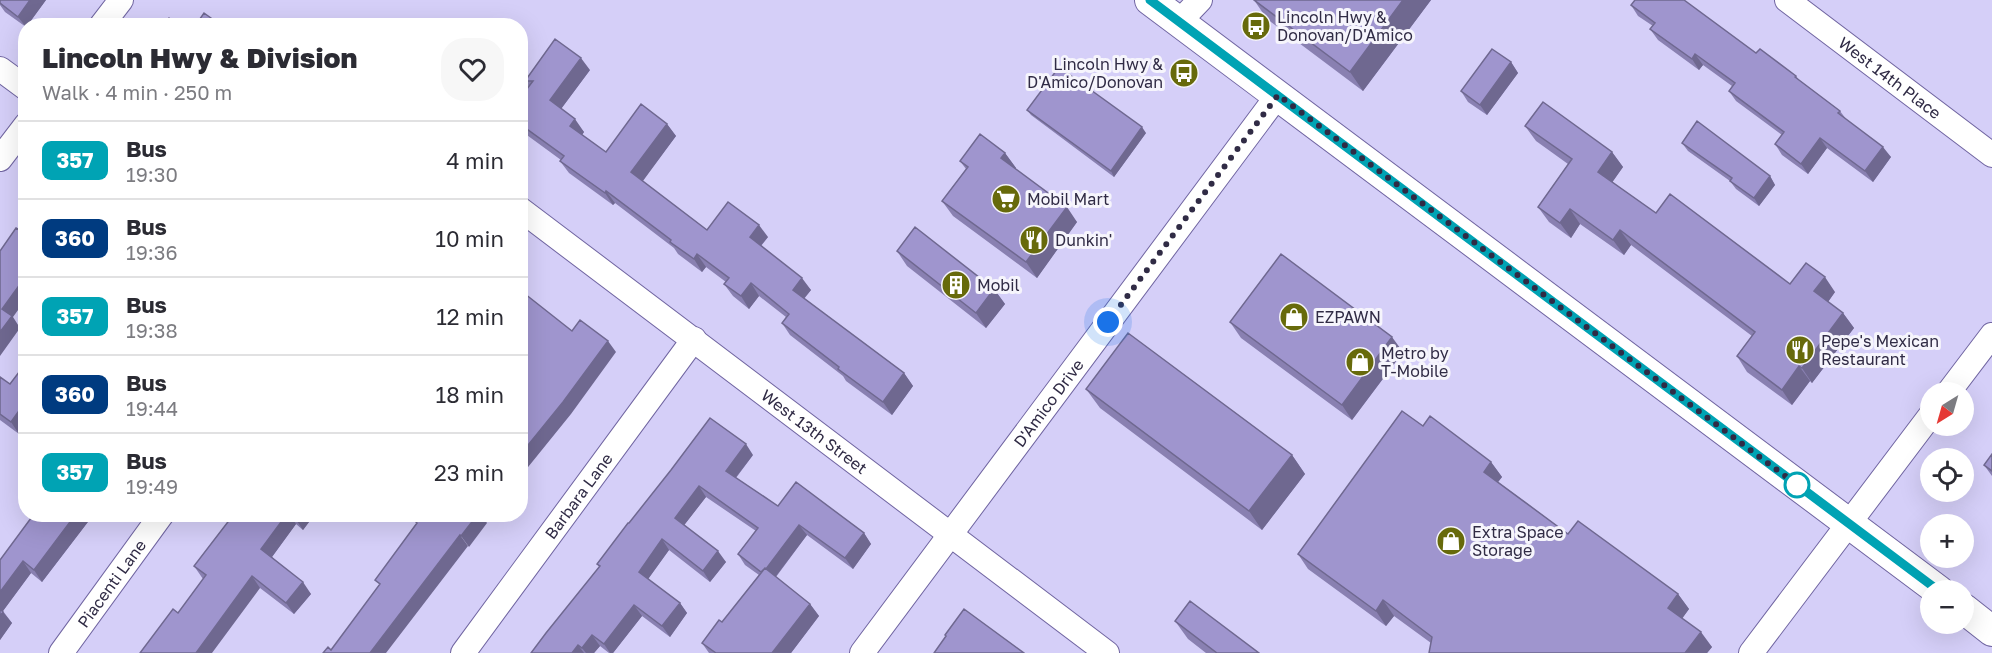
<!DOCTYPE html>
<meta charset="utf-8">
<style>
:root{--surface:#fff;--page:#f7f7f7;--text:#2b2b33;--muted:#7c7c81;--line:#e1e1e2}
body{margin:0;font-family:"Golos Text",sans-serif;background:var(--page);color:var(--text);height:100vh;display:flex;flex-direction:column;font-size:22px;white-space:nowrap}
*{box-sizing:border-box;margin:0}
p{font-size:20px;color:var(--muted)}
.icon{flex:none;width:33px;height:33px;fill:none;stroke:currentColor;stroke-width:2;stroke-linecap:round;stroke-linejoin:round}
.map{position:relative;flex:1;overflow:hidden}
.sheet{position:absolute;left:18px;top:18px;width:510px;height:504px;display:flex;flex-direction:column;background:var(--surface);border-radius:24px;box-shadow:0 6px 24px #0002}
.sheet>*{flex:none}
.badge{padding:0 12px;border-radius:9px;font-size:21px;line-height:39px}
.needle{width:39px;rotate:217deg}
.controls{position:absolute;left:1920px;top:382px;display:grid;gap:12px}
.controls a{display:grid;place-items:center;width:54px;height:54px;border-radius:50%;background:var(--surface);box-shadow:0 6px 24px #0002;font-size:30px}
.you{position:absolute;width:30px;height:30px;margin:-15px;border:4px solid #fff;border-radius:50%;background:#1a73e8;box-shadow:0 0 0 9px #1a73e833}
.map>.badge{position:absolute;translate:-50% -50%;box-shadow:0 0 0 3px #fff}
.round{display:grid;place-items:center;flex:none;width:63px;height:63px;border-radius:24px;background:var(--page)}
.overview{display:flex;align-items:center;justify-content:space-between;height:102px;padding:0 24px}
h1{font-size:28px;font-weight:800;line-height:45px}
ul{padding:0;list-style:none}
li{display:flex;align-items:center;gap:18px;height:78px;padding:0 24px;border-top:2px solid var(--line)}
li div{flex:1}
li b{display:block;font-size:22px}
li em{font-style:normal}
li .badge{min-width:66px;font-weight:700;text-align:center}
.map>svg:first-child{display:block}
</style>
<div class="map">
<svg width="1992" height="653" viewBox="0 0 1992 653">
<rect width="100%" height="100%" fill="#d5cff8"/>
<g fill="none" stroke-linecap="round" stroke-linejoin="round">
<g stroke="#7065a1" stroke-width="26">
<g id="minor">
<path id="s1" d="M1787 0 1992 155"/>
<path d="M1179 22 1200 0"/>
<path d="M101 26 121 0"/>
<path d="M0 69 26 88"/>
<path d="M0 159 26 125"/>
<path id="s2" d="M520 209 1107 653"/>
<path d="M1948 393 1992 335"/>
<path id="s3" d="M61 653 162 514"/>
<path id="s4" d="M463 653 694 339"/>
<path id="s5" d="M862 653 1278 95"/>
<path d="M1751 653 1930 416"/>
</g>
</g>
<g stroke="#7065a1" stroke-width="32">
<path id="major" d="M1150 0 1939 591
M1964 609 1992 631"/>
</g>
<use href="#minor" stroke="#fff" stroke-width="24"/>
<use href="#major" stroke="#fff" stroke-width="30"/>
</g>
<path fill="#8980b1" d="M0 0H46L27 26H26V27L5 12 0 5Z
M1254 0H1431L1363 91 1267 19Z
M1631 5 1756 53 1796 76 1799 80 1840 111 1846 119 1891 157 1873 182 1827 148 1808 174 1782 155 1775 144 1782 135 1736 101 1729 91 1732 86 1703 65 1699 70 1658 40 1650 29 1653 26 1638 16Z
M1511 62 1518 73 1487 115 1468 102 1461 91Z
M590 70 561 109 584 132 582 135 606 152 667 124 676 136 642 181 707 230 768 237 761 246 811 290 804 299 904 373 913 386 892 415 846 381 843 376 790 335 782 323 786 317 759 296 749 309 733 296 724 284 726 282 706 267 702 272 678 254 674 248 615 203 613 205 569 173 560 161 561 160 520 130V98L529 87 525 81Z
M1027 110 1146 133 1114 177 1031 115Z
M1525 126 1612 152 1623 167 1612 182 1656 213 1790 284 1835 292 1828 302 1843 313 1854 328 1812 383 1810 381 1792 405 1747 372 1737 356 1752 336 1631 245 1624 255 1580 224 1571 238 1549 222 1538 207 1568 164 1536 141Z
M1682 143 1770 176 1775 185 1759 206 1736 189 1730 181 1688 151Z
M1005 153 1016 168 1015 169 1077 222 1037 278 953 216 942 201 966 169 960 161Z
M897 251 994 289 1005 304 986 328 907 266Z
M1230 322 1403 352 1352 420 1241 338Z
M0 377 19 434 0 420Z
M1086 389 1292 455 1305 474 1262 530 1100 408Z
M1423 426 1491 462 1502 477 1498 482 1568 534 1678 594 1689 609 1682 618 1712 647 1707 653H1429L1431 643 1394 616 1386 626 1308 569 1298 554Z
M1992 454V476L1984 465Z
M753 455 736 478 778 506 864 533 871 544 853 569 807 535 776 577 810 604 819 616 791 653H709L702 643 722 622 759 575 745 565 738 554 756 531 706 497 684 525 726 562 710 582 669 550 648 579 680 603 687 613 670 637 642 616 613 653H609L600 646 594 653H531L599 567 597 564 629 523Z
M34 514H94L42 582 31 573 3 611 12 623 0 640V560Z
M234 514H315L303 530 296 524 272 557 311 594 294 614 260 588 178 613 203 579 194 566Z
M1175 621 1259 653H1206L1188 639Z"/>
<path fill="#6f6890" d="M30 0H46L27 26H26V27L18 17Z
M1403 0H1431L1363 91 1350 72Z
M1695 54 1703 65 1699 70 1692 59Z
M581 58 590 70 558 113 550 100Z
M1511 62 1518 73 1487 115 1480 105Z
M575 119 584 132 579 139 570 126Z
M667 124 676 136 640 185 631 172Z
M1142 127 1146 133 1114 177 1111 171Z
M1820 138 1827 148 1808 174 1801 164Z
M1883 147 1891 157 1873 182 1865 171Z
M1612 152 1623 167 1609 187 1598 172Z
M1005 153 1016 168 1012 174 1001 158Z
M1770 176 1775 185 1759 206 1754 198Z
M606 191 615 203 613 205 605 193Z
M1067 207 1077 222 1037 278 1026 262Z
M1570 209 1580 224 1571 238 1560 223Z
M759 225 768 237 758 249 750 237Z
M1620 230 1631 245 1624 255 1613 240Z
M697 254 706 267 702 272 694 259Z
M26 276V299L13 317 20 328 0 356V332L2 309Z
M1825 277 1835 292 1825 306 1814 291Z
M802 278 811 290 801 302 793 290Z
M751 283 759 296 749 309 741 296Z
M994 289 1005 304 986 328 976 313Z
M1843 313 1854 328 1812 383 1802 368Z
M1392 337 1403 352 1352 420 1342 405Z
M608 341 616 352 571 414 520 477V455Z
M1799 366 1810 381 1792 405 1782 390Z
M904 373 913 386 892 415 883 402Z
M26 401V425L19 434 11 422Z
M746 444 753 455 733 481 726 471Z
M1292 455 1305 474 1262 530 1249 511Z
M1491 462 1502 477 1494 487 1484 472Z
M699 486 706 497 682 528 675 518Z
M76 514H94L42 582 34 570Z
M287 514H289L296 524 269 561 261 549Z
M298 514H315L303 530 295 518Z
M478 514H481L487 523 469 547 461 536Z
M799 525 807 535 770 584 763 573Z
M864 533 871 544 853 569 845 558Z
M460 535 468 546 386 653H370Z
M662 539 669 550 646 582 639 572Z
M718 551 726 562 710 582 703 571Z
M23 561 31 573 0 615V592Z
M252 576 260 588 212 653H196Z
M303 582 311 594 294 614 286 603Z
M1678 594 1689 609 1679 623 1668 608Z
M1383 600 1394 616 1386 626 1376 611Z
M680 603 687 613 670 637 662 626Z
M810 604 819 616 791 653H772Z
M634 605 642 616 613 653H610L604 644Z
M3 612 12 623 0 640V616Z
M1701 632 1712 647 1707 653H1685Z
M592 635 600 646 594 653H586L582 648Z
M578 645 584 653H572Z"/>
<path fill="#9f95ce" stroke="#6f6890" stroke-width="1.5" d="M0 0H30L18 17 0 3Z
M1254 0H1403L1350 72Z
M1635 0H1684L1756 53 1760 49 1796 76 1795 77 1840 111 1838 113 1883 147 1865 171 1820 138 1801 164 1775 144 1784 132 1729 91 1735 83 1695 54 1692 59 1650 29 1655 23 1631 5Z
M204 13 222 26H195Z
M169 18 179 26H164Z
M555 39 581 58 550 100 575 119 570 126 606 152 641 104 667 124 631 172 707 230 728 202 759 225 750 237 802 278 793 290 904 373 883 402 838 369 839 367 782 323 789 314 751 283 741 296 724 284 729 278 697 254 694 259 670 242 671 240 606 191 605 193 560 161 564 156 520 124V98L533 81H525Z
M1492 49 1511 62 1480 105 1461 91Z
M1059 67 1142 127 1111 171 1027 110Z
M1543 102 1612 152 1598 172 1656 213 1670 194 1790 284 1806 263 1825 277 1814 291 1843 313 1802 368 1799 366 1782 390 1737 356 1755 332 1620 230 1613 240 1570 209 1560 223 1538 207 1572 159 1525 126Z
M1697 121 1770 176 1754 198 1730 181 1732 178 1682 143Z
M980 134 1005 153 1001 158 1067 207 1026 262 942 201 968 167 960 161Z
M915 227 994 289 976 313 897 251Z
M16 228 26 234V276L2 309 12 316 0 332V251Z
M1281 254 1392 337 1342 405 1230 322Z
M520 290 572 331 580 320 608 341 563 402 520 455Z
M1128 333 1292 455 1249 511 1086 389Z
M26 363V401L11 422 0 414V377L10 384Z
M1402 411 1423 426 1430 416 1491 462 1484 472 1568 534 1578 521 1678 594 1668 608 1701 632 1685 653H1429L1432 637 1383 600 1376 611 1298 554Z
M710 418 746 444 726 471 778 506 796 482 864 533 845 558 799 525 766 569 765 568 761 572 738 554 758 528 699 486 675 518 718 551 703 571 662 539 639 572 680 603 662 626 634 605 604 644 592 635 582 648 578 645 572 653H531L546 633 600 566 597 564 628 523H629L671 470Z
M1992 454V471L1984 465Z
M34 514H76L34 570 23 561 0 592V560Z
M234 514H287L261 549 303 582 286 603 252 576 196 653H140L173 609 178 613 206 575 194 566Z
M290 514H298L295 518Z
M418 514H478L461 536 460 535 370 653H323L328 647 331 650 380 584 375 580 417 523 414 520Z
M765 568 810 604 772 653H716L702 643 719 620 722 622Z
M1190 601 1259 653H1217L1175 621Z
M0 609 3 612 0 616Z
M964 609 1024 653H934L946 636 945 635Z"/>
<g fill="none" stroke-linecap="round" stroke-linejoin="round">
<g stroke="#fff" stroke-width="14">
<path id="line" d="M1150 0 1939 591"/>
</g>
<use href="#line" stroke="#00a3b4" stroke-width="9"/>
<path stroke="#302b45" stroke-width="6" stroke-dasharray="0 10.8" d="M1108 322 1278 95 1797 485"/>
</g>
<defs>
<g id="bus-disc" transform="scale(1.5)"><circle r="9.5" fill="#676a0b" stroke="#f6f5fc"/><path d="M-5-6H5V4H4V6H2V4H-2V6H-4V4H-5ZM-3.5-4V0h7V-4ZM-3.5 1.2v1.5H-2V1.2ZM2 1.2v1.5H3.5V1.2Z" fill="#fff"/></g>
<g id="supermarket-disc" transform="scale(1.5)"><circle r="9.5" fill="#676a0b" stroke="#f6f5fc"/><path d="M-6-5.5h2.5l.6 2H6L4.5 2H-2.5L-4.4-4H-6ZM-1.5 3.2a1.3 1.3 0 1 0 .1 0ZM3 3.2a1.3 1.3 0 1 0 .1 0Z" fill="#fff"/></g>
<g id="restaurant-disc" transform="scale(1.5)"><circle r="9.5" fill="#676a0b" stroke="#f6f5fc"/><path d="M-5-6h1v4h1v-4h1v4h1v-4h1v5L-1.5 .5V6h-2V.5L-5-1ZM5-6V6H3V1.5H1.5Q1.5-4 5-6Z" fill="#fff"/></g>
<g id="building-disc" transform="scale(1.5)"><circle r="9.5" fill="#676a0b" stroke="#f6f5fc"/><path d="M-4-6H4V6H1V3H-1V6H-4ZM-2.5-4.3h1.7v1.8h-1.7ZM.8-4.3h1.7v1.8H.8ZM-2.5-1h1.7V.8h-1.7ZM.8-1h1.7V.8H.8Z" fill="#fff"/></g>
<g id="shop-disc" transform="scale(1.5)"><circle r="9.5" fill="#676a0b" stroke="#f6f5fc"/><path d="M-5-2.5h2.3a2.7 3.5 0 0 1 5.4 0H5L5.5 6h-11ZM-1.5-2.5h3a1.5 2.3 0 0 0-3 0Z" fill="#fff"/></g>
</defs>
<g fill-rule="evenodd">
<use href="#bus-disc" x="1256" y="26"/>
<use href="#bus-disc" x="1184" y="73"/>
<use href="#supermarket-disc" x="1006" y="199"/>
<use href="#restaurant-disc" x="1034" y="240"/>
<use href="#building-disc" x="956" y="285"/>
<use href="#shop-disc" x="1294" y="317"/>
<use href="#restaurant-disc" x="1800" y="350"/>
<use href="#shop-disc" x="1360" y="362"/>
<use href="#shop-disc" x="1451" y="541"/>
</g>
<circle fill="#fff" stroke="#00a3b4" stroke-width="3" cx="1797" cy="485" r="12"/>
<g text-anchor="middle" stroke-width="6" stroke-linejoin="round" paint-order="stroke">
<g font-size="16" fill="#302b45" stroke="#f6f5fc" text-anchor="start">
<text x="1277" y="23">Lincoln Hwy &amp;<tspan x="1277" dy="18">Donovan/D'Amico</tspan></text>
<text x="1163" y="70" text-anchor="end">Lincoln Hwy &amp;<tspan x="1163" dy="18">D'Amico/Donovan</tspan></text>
<text x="1027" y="205">Mobil Mart</text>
<text x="1055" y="246">Dunkin'</text>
<text x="977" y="291">Mobil</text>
<text x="1315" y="323">EZPAWN</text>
<text x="1821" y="347">Pepe's Mexican<tspan x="1821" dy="18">Restaurant</tspan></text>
<text x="1381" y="359">Metro by<tspan x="1381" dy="18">T-Mobile</tspan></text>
<text x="1472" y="538">Extra Space<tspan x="1472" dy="18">Storage</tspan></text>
</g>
<g font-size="16" fill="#302b45" stroke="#f6f5fc">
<text dy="6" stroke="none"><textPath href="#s1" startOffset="129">West 14th Place</textPath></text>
<text dy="6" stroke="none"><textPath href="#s5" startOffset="312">D'Amico Drive</textPath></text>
<text dy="6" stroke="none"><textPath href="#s2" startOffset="369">West 13th Street</textPath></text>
<text dy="6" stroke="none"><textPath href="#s4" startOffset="195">Barbara Lane</textPath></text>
<text dy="6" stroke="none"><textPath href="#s3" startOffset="86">Piacenti Lane</textPath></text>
</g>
</g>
</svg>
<div class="controls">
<a><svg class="needle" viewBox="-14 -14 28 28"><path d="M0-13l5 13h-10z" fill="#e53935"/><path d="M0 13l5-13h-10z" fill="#7c7c81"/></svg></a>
<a><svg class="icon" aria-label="locate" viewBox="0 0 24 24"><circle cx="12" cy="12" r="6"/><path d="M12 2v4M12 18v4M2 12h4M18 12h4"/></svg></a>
<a>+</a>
<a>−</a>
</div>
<div class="you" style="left:1108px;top:322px"></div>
<section class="sheet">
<div class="overview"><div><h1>Lincoln Hwy &amp; Division</h1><p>Walk · 4 min · 250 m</p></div><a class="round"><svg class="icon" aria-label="heart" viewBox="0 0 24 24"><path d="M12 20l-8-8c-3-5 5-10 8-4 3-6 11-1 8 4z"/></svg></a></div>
<ul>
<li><span class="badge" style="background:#00a3b4;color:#fff">357</span><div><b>Bus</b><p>19:30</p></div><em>4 min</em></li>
<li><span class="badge" style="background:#003b80;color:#fff">360</span><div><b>Bus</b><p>19:36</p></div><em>10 min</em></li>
<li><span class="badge" style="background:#00a3b4;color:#fff">357</span><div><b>Bus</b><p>19:38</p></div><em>12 min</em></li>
<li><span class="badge" style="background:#003b80;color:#fff">360</span><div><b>Bus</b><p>19:44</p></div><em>18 min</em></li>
<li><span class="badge" style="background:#00a3b4;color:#fff">357</span><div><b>Bus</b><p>19:49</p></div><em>23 min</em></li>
</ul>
</section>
</div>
